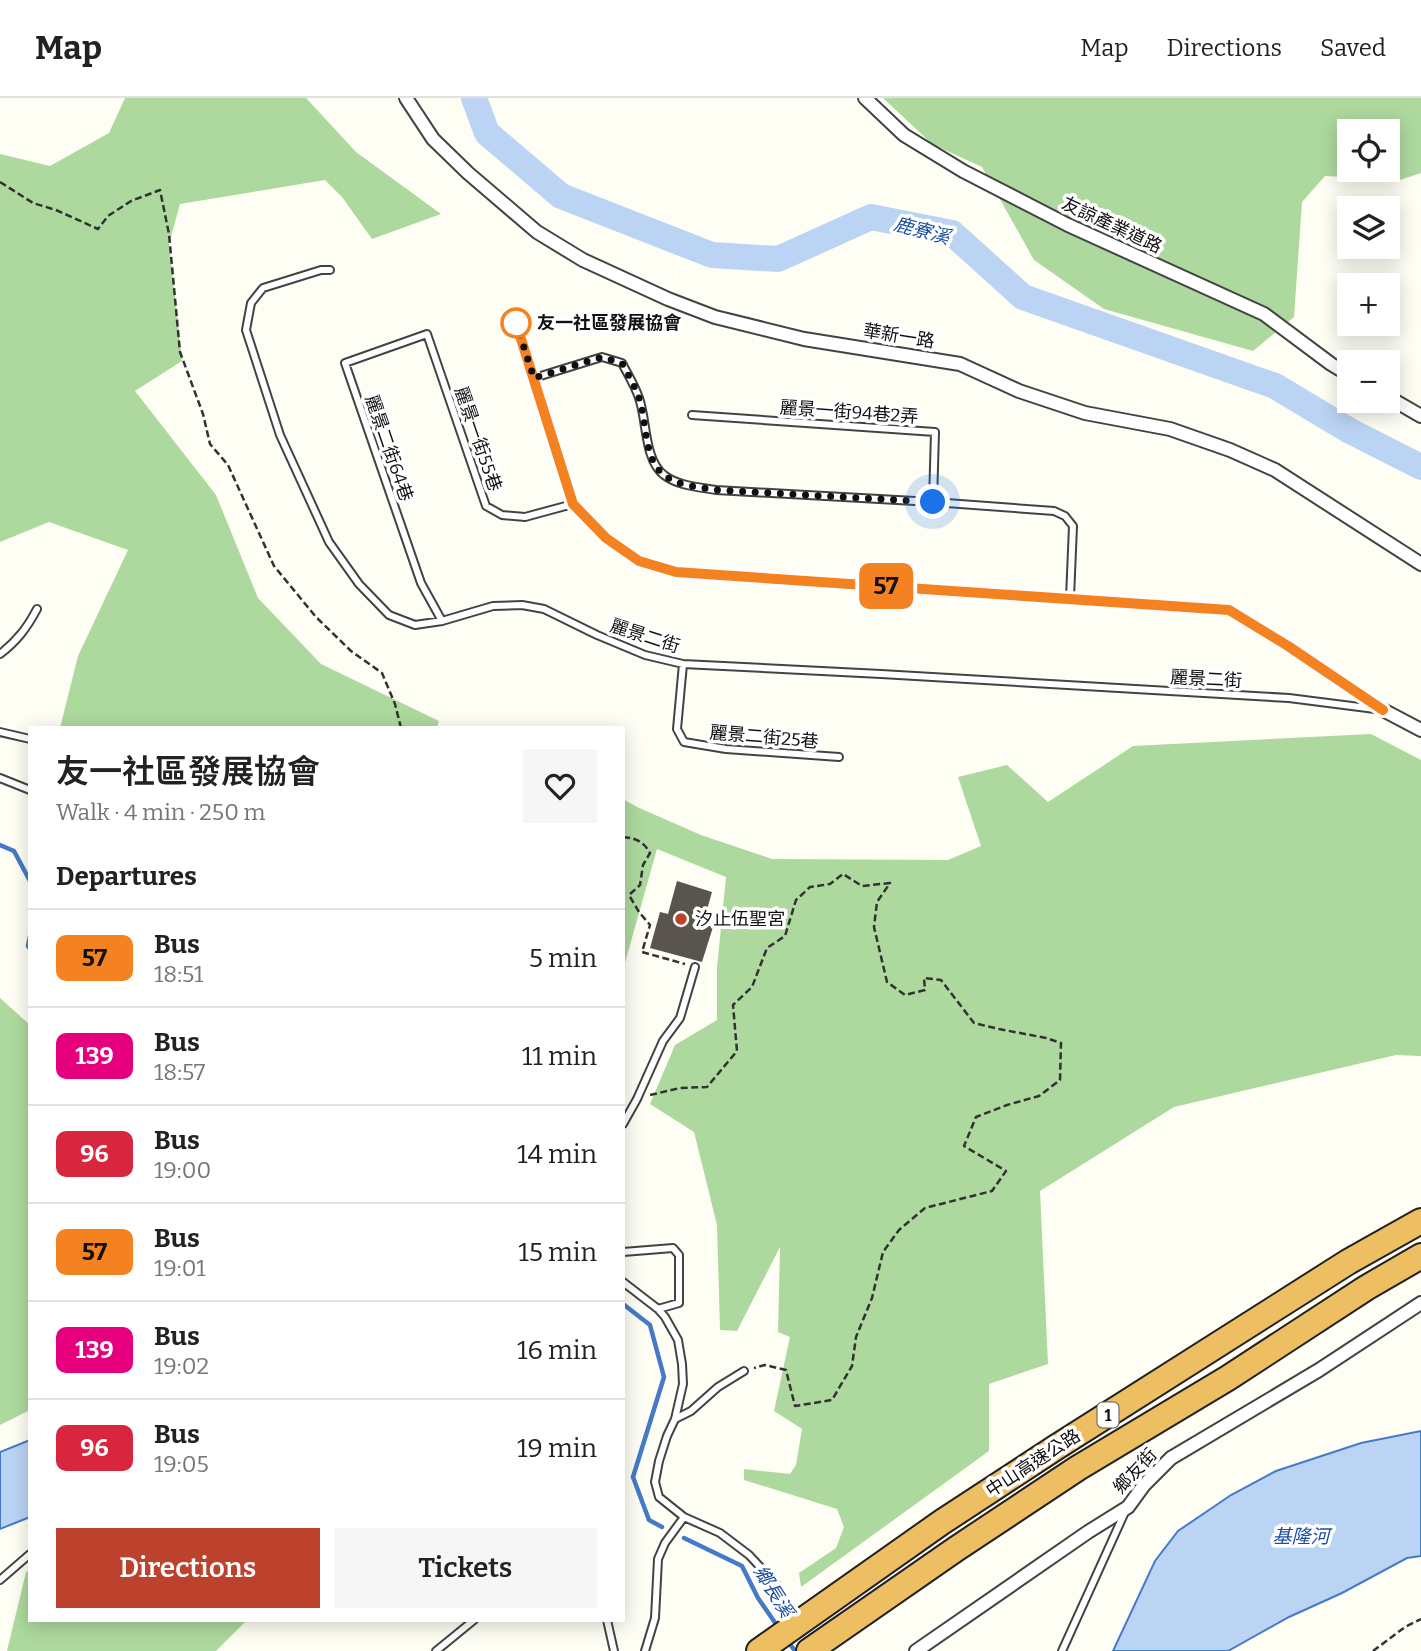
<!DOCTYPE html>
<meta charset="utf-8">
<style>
:root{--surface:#fff;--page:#f6f6f6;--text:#222;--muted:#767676;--line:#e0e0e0;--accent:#bc422d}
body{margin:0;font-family:Bitter,"Noto Sans TC",serif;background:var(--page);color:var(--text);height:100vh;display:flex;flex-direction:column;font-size:26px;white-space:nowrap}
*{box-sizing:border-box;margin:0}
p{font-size:23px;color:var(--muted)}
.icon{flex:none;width:38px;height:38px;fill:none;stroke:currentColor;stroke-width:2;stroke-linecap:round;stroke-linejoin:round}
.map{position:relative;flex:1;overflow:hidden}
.side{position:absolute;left:28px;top:628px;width:597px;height:896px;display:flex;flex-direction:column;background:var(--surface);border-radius:0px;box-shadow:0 4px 18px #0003}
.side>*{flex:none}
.badge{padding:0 14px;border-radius:10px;font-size:24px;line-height:46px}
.controls{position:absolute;left:1337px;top:21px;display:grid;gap:14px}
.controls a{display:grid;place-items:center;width:63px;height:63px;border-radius:0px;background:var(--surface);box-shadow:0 4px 18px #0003;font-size:35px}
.you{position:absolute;width:35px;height:35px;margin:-18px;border:5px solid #fff;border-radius:50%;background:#1a73e8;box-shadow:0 0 0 10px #1a73e833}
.map>.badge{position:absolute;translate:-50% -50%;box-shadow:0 0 0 4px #fff}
h2{padding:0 28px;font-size:26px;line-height:63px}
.round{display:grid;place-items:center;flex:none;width:74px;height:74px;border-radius:0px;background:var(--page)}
.headline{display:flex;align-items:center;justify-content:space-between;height:119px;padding:0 28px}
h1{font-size:33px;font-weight:600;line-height:52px}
.cta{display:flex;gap:14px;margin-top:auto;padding:14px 28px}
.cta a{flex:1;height:80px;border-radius:0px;background:var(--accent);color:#fff;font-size:28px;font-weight:600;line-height:80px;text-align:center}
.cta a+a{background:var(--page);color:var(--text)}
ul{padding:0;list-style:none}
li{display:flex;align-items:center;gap:21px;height:98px;padding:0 28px;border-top:2px solid var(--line)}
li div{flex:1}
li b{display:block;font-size:26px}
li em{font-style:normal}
li .badge{min-width:77px;font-weight:700;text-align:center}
header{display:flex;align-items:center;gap:42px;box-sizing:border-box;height:98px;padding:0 35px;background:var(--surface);border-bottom:2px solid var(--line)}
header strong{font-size:33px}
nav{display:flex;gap:38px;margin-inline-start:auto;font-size:24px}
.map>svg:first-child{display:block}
</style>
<header>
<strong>Map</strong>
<nav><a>Map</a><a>Directions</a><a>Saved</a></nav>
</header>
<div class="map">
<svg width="1421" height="1553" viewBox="0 0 1421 1553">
<rect width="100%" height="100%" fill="#fffef4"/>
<path fill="#add99e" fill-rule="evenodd" d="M125 0H306L356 54 441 116 372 141 342 99 325 82 180 106 169 146 182 263 135 293 216 397 258 500 321 566 439 623 437 630H60L78 558 128 452 49 424 0 444V56L50 68 109 35Z
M883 0H1421V75L1400 82 1325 78 1302 104 1294 219 1253 253 1104 211 1034 162 982 69 932 46ZM1349 33H1388V72H1349Z
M1371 636 1421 662V958L1396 957 1174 1009 1040 1093 1048 1266 989 1286V1353L801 1489 799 1475 836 1450 844 1429 837 1411 744 1382V1371L790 1376 796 1367 802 1331 774 1313 790 1239 778 1234 780 1149 737 1233 720 1232 717 1127 694 1034 650 1006 675 947 717 922V870L726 779 657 751 623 872V701L637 709 701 737 772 761 948 762 981 748 958 679 1007 667 1048 704 1133 648Z
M0 900 30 927V1312L0 1327Z
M30 1472V1522L246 1523 216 1553H7L26 1474Z"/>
<path fill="#bbd4f4" stroke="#457ac8" stroke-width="2" d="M1421 1333V1458L1407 1460 1342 1495 1289 1519 1228 1553H1113L1155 1463 1178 1433 1231 1397 1276 1373 1361 1345Z
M30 1342V1419L0 1431V1354Z"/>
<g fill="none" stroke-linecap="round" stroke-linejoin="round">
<path stroke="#457ac8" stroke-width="4.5" d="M0 747 14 753 30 783
M30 838 28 848 30 851
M623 1206 650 1227 664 1279 633 1379 649 1422 662 1429
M684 1440 742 1468 758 1500 778 1529
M787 1542 795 1553"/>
<path stroke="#bbd4f4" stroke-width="26" d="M474 0 487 35 561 98 712 157 778 161 871 119 952 135 1023 199 1275 288 1350 333 1421 369"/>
</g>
<path fill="#59544d" d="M677 783 712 794 703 826 713 829 702 864 650 850 660 814 668 816Z"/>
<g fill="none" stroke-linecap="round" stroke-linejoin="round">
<g stroke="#434343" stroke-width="10">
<path id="service" d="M330 172H321L263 190 251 205 246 232 280 337 329 444 359 486 389 517 415 527 442 523 493 508 522 507 544 511 597 537 645 557 683 566 881 576 1289 600 1383 612
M516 225 573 406 606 440 639 463 676 474 1229 512 1288 548 1382 611
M534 280 602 259 622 265C628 277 635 288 639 300 647 322 644 362 664 377 678 388 699 389 716 392L933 404 1054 413 1065 418 1073 428 1070 500
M692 317 935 334 933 404
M442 523 421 485 345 265 427 236 486 408 502 417 525 419 573 406
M0 556C17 543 27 530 37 511
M683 566 677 631 684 644 726 651 839 659
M0 634 30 641
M0 680 30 692
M623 1026 637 1001 663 943 680 920 695 869
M623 1154 673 1150 679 1157V1205L658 1211
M623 1184 658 1211 665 1219 678 1242 682 1266 683 1286 675 1321 667 1338 659 1363 655 1384 659 1399 684 1419 720 1435 749 1457 777 1487
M675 1321 691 1313 718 1289 744 1273
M0 1482 30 1456
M607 1522 614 1553
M436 1553 474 1522
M645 1553 655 1520 658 1461 665 1445 684 1419
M1062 1553 1125 1414"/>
</g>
<g stroke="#434343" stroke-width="16">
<path id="minor" d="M406 0 433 41 468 75 537 134 583 162 668 201 715 219 804 241 960 266 1019 293 1085 315 1170 331 1230 352 1275 372 1421 466
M865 0 904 37 963 73 1068 127 1264 216 1331 266 1349 277
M1388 299 1421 318
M1383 612 1421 632
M916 1553 1088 1434 1128 1409 1144 1387 1171 1360 1319 1272 1421 1205"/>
</g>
<g stroke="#212121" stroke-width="28">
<path id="motorway" d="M759 1553 942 1424 1055 1350 1348 1164 1421 1123
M809 1553 956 1451 1078 1370 1228 1280 1366 1190 1421 1158"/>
</g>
<path stroke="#323232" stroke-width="2.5" stroke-dasharray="7 3.5" stroke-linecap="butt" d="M0 84 33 105 56 112 98 131 108 118 131 103 160 92 169 136 180 254 203 316 210 346 228 367 274 468 316 519 351 553 382 575 395 606 401 630
M623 739C636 740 644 744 650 755L643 767 640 787 629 797 639 814 650 827 642 854 685 866
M650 997 680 990 707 989 737 953 733 907 752 889 767 850 785 838 796 802 810 789 830 786 843 776 862 788 890 785 877 804 874 829 887 884 905 897 925 892 924 880 941 882 974 925 999 931 1046 940 1061 945 1060 982 1039 998 1007 1007 976 1019 964 1048 1006 1073 992 1093 925 1110 899 1132 883 1154 872 1200 856 1239 852 1268 832 1302 795 1308 786 1272 765 1267 754 1270
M1373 1553 1405 1529 1421 1521"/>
<use href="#service" stroke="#fff" stroke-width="6"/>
<use href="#minor" stroke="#fff" stroke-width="12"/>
<use href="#motorway" stroke="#eebe63" stroke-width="24"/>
</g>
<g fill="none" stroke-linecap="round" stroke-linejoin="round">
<g stroke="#fff" stroke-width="16">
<path id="line" d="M516 225 573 406 606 440 639 463 676 474 1229 512 1288 548 1383 612"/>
</g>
<use href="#line" stroke="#f58220" stroke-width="10"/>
<path stroke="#101010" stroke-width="7" stroke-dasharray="0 12.6" d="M516 225 534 280 602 259 622 265C628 277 635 288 639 300 647 322 643 361 664 377 678 388 699 389 716 392L933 404"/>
</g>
<circle fill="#fff" stroke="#f58220" stroke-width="3.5" cx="516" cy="225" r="14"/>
<circle fill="#bc422d" stroke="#fff" stroke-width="2.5" cx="681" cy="821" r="7"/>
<g text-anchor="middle" stroke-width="7" stroke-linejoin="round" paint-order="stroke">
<rect fill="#fff" stroke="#585858" stroke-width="2" x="1097.5" y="1304.5" width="21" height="25" rx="5"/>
<g font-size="16" font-weight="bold" fill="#101010">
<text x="1108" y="1323">1</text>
</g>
<g font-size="18" fill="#101010" stroke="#fff">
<text transform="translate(1112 127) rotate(25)" y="6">友諒產業道路</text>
<text transform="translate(899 238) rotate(9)" y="6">華新一路</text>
<text transform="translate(849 314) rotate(4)" y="6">麗景一街94巷2弄</text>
<text transform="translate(478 341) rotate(71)" y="6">麗景一街55巷</text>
<text transform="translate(389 350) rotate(71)" y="6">麗景二街64巷</text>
<text transform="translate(645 538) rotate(18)" y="6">麗景二街</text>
<text transform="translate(1206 581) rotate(3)" y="6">麗景二街</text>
<text transform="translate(764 639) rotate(5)" y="6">麗景二街25巷</text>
<text transform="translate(1033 1365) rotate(-33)" y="6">中山高速公路</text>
<text transform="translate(1135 1373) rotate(-47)" y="6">鄉友街</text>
</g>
<g font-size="18" font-weight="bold" fill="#101010" stroke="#fff" text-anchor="start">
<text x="537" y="231">友一社區發展協會</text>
</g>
<g font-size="18" fill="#101010" stroke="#fff" text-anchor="start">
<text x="695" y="827">汐止伍聖宮</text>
</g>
<g font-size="19" font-style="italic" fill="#1d4d9f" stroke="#fff">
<text transform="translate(922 132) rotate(15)" y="7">鹿寮溪</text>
<text x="1301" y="1445">基隆河</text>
<text transform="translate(774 1493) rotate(58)" y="7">鄉長溪</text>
</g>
</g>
</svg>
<div class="controls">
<a><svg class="icon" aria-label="locate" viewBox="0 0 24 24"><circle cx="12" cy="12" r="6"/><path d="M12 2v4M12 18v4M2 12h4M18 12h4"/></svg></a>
<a><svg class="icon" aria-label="layers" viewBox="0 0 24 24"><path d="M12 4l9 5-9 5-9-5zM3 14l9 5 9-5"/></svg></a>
<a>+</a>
<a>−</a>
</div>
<div class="you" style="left:933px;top:404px"></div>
<b class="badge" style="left:886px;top:488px;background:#f58220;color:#111">57</b>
<section class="side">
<div class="headline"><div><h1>友一社區發展協會</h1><p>Walk · 4 min · 250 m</p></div><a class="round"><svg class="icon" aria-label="heart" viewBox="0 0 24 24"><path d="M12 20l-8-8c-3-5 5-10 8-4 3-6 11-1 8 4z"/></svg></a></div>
<h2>Departures</h2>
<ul>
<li><span class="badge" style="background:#f58220;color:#111">57</span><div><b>Bus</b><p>18:51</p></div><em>5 min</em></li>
<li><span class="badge" style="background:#e6007e;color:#fff">139</span><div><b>Bus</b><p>18:57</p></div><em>11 min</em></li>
<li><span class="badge" style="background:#d7263d;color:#fff">96</span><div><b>Bus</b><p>19:00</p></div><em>14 min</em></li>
<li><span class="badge" style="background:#f58220;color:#111">57</span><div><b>Bus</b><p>19:01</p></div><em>15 min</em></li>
<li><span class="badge" style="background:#e6007e;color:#fff">139</span><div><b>Bus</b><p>19:02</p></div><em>16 min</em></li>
<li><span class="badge" style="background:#d7263d;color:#fff">96</span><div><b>Bus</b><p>19:05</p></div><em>19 min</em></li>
</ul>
<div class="cta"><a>Directions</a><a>Tickets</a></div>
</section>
</div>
